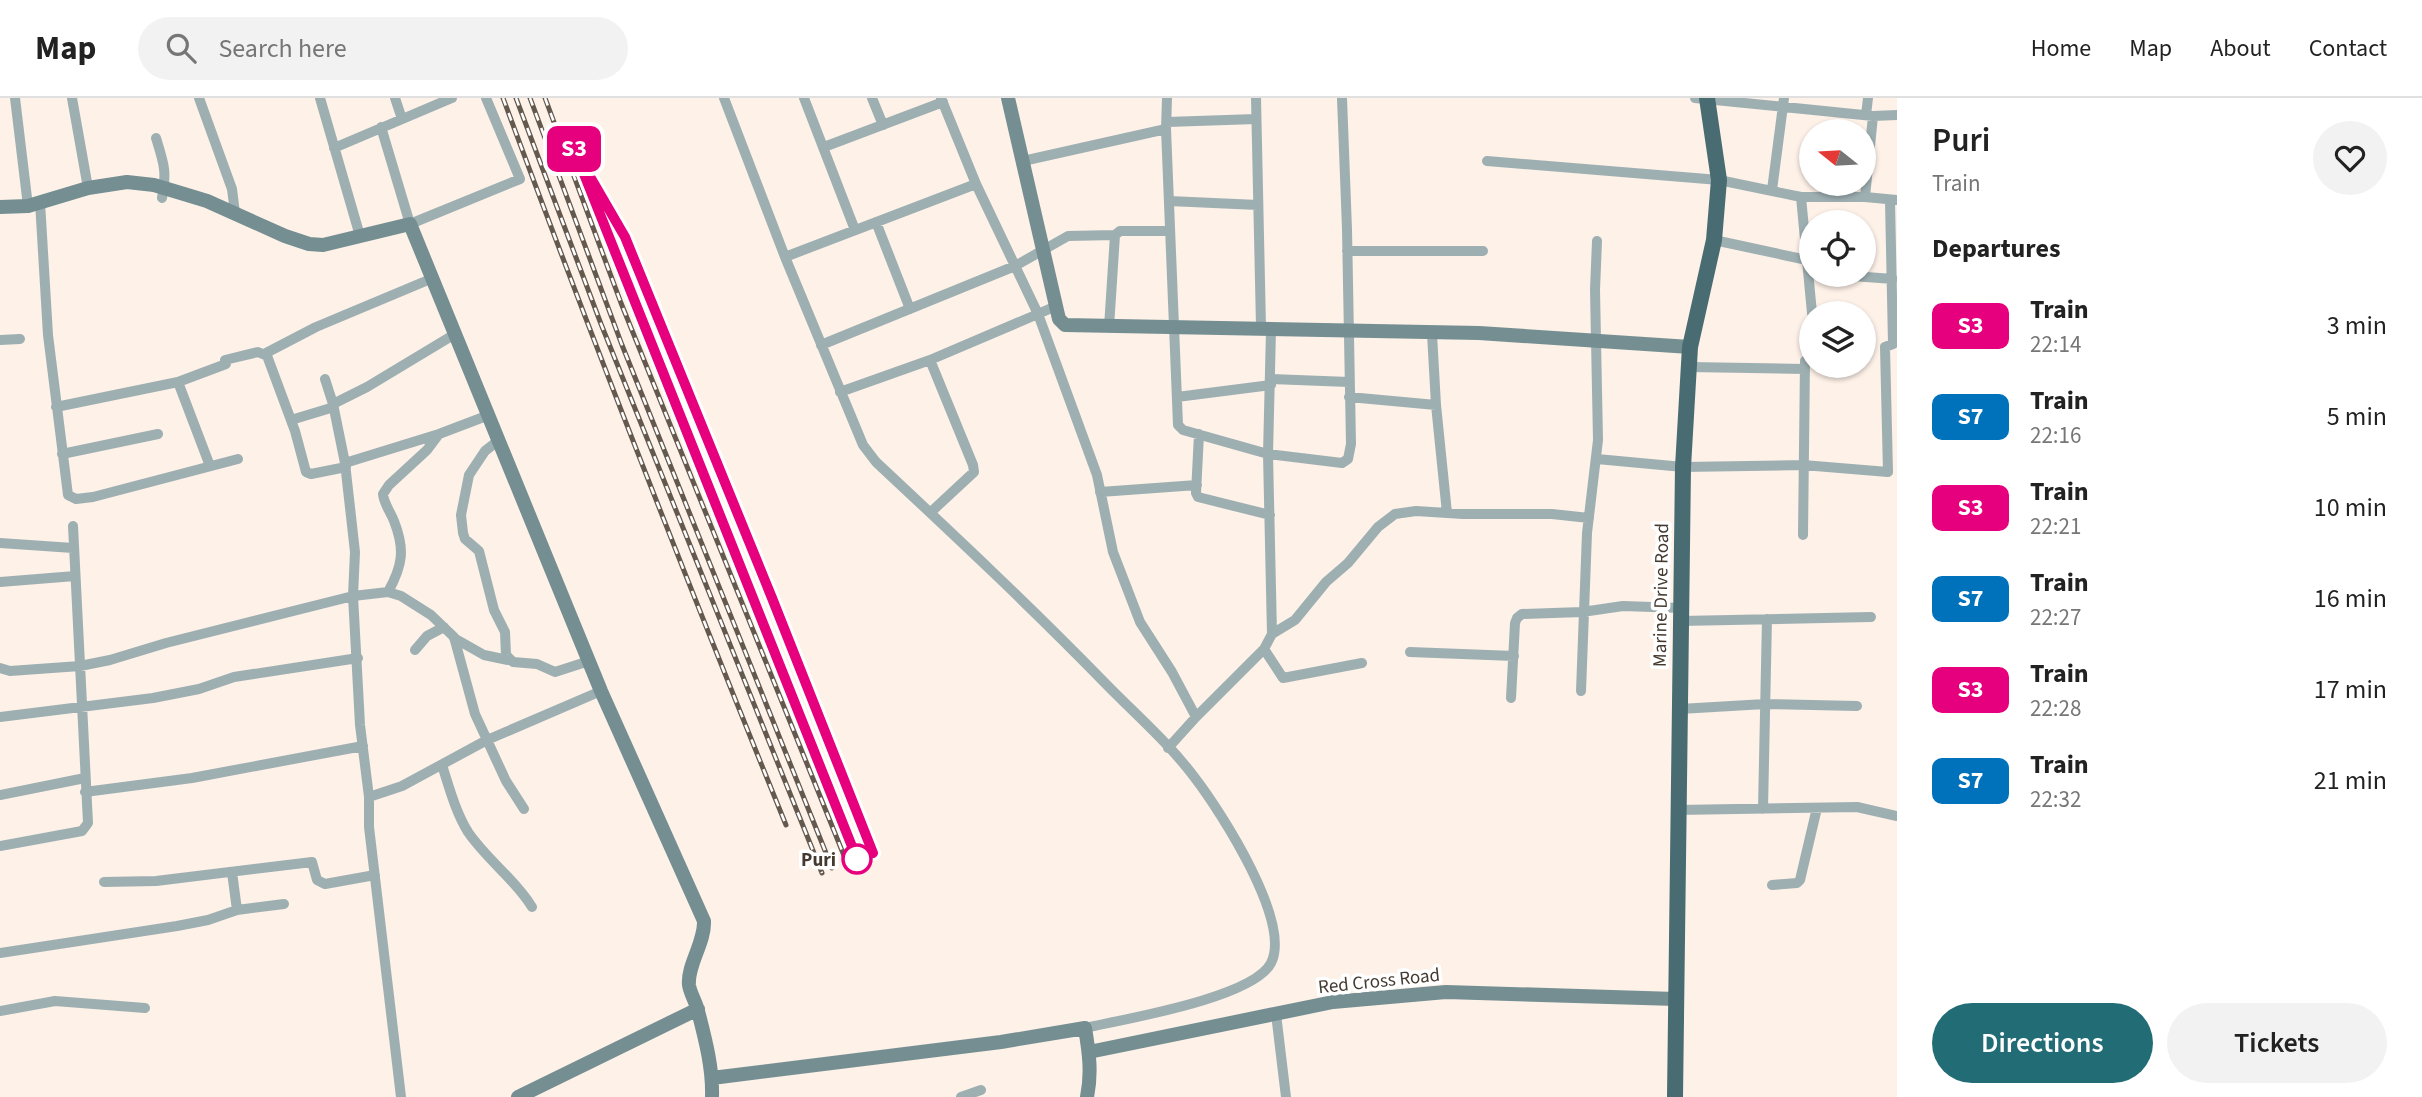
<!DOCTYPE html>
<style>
:root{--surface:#fff;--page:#f2f2f2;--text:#222;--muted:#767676;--line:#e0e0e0;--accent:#226c75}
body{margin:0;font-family:"Source Sans 3",sans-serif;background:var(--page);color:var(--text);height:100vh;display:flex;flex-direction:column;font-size:26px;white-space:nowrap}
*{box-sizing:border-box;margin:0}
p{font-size:23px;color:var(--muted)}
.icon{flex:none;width:38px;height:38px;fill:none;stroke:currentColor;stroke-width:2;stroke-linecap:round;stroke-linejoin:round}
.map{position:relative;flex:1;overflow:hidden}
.sheet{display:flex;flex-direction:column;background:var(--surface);width:525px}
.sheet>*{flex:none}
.badge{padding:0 14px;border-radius:10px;font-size:24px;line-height:46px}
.needle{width:46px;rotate:288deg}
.tools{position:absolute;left:1799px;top:21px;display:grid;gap:14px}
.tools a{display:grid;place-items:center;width:77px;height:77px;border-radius:50%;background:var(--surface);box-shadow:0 2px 5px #0004;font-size:35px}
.map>.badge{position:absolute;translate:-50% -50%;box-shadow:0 0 0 4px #fff}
h2{padding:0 35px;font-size:26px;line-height:63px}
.round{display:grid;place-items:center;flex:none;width:74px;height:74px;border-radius:37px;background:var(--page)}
.head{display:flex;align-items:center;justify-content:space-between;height:119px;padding:0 35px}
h1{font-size:33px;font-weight:600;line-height:52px}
.primary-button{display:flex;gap:14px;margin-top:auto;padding:14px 35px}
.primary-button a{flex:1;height:80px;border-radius:42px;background:var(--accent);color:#fff;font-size:28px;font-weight:600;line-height:80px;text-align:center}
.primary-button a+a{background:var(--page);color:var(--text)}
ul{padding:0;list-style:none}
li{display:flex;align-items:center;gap:21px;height:91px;padding:0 35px}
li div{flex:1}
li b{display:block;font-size:26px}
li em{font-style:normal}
li .badge{min-width:77px;font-weight:700;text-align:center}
header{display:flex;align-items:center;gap:42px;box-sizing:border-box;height:98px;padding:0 35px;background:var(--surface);border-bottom:2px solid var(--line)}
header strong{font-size:33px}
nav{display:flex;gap:38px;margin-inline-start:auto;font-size:24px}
.search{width:490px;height:63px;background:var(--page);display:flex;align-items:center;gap:18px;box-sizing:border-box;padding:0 24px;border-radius:38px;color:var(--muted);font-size:26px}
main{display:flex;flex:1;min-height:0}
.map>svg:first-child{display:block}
</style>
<header>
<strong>Map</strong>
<div class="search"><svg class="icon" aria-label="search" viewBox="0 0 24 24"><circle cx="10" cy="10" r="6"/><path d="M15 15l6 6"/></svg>Search here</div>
<nav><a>Home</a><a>Map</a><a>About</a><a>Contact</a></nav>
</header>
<main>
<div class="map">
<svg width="1897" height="999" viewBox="0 0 1897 999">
<rect width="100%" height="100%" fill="#fdf1e8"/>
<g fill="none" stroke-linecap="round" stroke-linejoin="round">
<path stroke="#9eafb2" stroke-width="10" d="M15 0 28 108
M72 0 88 90
M199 0 232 91 235 115
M320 0 360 138
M395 0 402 21
M724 0 785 159 863 347 876 364C953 436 1030 508 1104 584 1134 615 1169 645 1195 680 1221 714 1292 824 1271 865 1253 900 1124 921 1085 930
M804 0 855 132
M872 0 883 27
M1167 0 1166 31 1178 327 1183 332 1268 356 1342 365 1348 361 1351 346 1347 131 1342 0
M1256 0 1261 229
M1695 0 1873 18 1897 17
M1866 17 1868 0
M1167 24 1256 21
M381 29 410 126 520 81 486 0
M156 40C164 66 167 73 162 100
M824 49 943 4
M334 50 452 0
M1023 63 1166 31
M1487 63 1719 82 1801 99H1865L1897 102
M1772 92 1784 0
M1801 99 1812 215
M1865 99 1873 18
M1169 103 1258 107
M40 104 48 237 68 397 76 401 93 399 238 361
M876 124 910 211
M1714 142 1807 162
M1347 153H1483
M785 159 976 86
M1839 177 1893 181
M1056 208 1038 216 1097 377 1113 454 1140 524 1172 574 1196 619
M1109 229 1115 137 1120 133H1170
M1432 236 1436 307 1447 415
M0 242 20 241
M821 247 1015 168 1068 138 1115 137
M225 262 258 254 265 257
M930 262 973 367 974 374 931 414
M1689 269 1805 271
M325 281 333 306 345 365 355 454 353 498 360 627 369 699V729L401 999
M1271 281 1349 284
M178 284 226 266
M840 294 930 262 1038 216 976 86 941 0
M1177 299 1271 287
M1349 299 1436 307
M333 306 367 289 455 236
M56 309 178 284 210 368
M291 322 334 309
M1199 336 1196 395 1198 399 1270 417
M499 342 485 353 469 377 461 417 463 435 465 441 479 453 494 512 505 534 506 557 513 564 537 566 555 574 589 563
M62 356 158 336
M1597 361 1683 369 1803 367 1888 374 1885 249 1893 246 1890 103
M345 365 439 336 489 317
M346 369 311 376 306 374 295 333 266 255 316 229 433 180
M1100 394 1197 387
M1803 437 1805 263 1811 261
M0 445 73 450
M0 484 75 478
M388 494C403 467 405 451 394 423 390 413 384 406 383 396L389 387 427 352 439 336
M1681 523 1871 519
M1272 536 1295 522 1326 484 1348 465 1378 429 1395 416 1416 413 1463 416H1552L1589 420
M454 540 484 557 508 562
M1264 551 1283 580 1362 565
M415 552 427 538 444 529
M1410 554 1514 558
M0 570 10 573 80 568 110 562 166 545 353 498 388 494 401 498 431 517 454 539 475 616 506 683 524 711
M1581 593 1587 435 1598 342 1595 192 1597 143
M1511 600 1515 525 1517 520 1522 516 1582 514 1623 508 1681 510
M1680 611 1765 606 1857 608
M0 619 153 600 199 591 234 579 358 560
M1168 650 1196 619 1264 551 1272 536 1268 356 1271 232
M442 667C449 689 456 715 468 734 487 762 515 781 532 809
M85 694 192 680 363 648
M0 697 85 680
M369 699 402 688 487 642 601 593
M1763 711 1767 521
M1678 712 1857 709 1897 718
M0 748 82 733 88 725 73 428
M232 774 237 812
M104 784 156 783 312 764 317 782 325 786 375 777
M1772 787 1797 785 1800 782 1817 710
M0 855 177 828 208 822 237 812 284 806
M0 913 55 903 145 910
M1276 916 1286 999
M961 999 981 992"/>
<path stroke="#748e92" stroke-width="14" d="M1008 0 1059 221 1065 227 1479 235 1690 249
M0 109 28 108 88 90 127 84 154 87 184 96 207 103 285 138 309 146 323 147 410 126 601 593 704 823C705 845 687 867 689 887 690 895 696 904 698 913 705 940 713 970 712 999
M1089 954 1333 904 1446 894 1676 901
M712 980 1001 944 1085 930C1089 954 1092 975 1087 999
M518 999 698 911"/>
<path stroke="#486c71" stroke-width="16" d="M1675 999 1683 369 1690 249 1714 142 1719 82 1707 0"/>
<g stroke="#64594f" stroke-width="5">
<path id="rail" d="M503 0C593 244 688 486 786 727
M516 0 601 226 822 775
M530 0 622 247 832 770
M545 0 621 205 847 765
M574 51 625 139 772 500 872 755
M600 117 857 761"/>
</g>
<use href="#rail" stroke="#fff" stroke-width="2.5" stroke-dasharray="8" stroke-linecap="butt"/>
</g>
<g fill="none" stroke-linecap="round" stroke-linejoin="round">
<g stroke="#fff" stroke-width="16">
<path id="line" d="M857 761 574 51 625 139 772 500 873 755"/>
</g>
<use href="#line" stroke="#e6007e" stroke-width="10"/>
</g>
<circle fill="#fff" stroke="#e6007e" stroke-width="3.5" cx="857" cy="761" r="14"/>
<g text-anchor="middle" stroke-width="7" stroke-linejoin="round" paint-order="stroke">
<g font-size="19" fill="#44392f" stroke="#fff">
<text transform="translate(1660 497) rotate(-89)" y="7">Marine Drive Road</text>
<text transform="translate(1379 882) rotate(-6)" y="7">Red Cross Road</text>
</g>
<g font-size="19" font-weight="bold" fill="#44392f" stroke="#fff" text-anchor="end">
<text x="836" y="768">Puri</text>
</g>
</g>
</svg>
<div class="tools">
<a><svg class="needle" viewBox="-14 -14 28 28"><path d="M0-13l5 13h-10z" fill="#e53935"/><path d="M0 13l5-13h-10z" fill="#767676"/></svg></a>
<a><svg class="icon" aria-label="locate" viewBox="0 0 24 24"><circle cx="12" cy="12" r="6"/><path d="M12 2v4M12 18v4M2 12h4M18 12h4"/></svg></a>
<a><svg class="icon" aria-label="layers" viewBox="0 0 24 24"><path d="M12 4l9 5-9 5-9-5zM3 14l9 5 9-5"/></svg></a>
</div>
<b class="badge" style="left:574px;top:51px;background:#e6007e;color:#fff">S3</b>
</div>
<section class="sheet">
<div class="head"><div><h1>Puri</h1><p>Train</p></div><a class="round"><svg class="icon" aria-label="heart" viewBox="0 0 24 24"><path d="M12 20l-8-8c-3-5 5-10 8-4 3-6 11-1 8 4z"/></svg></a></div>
<h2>Departures</h2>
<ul>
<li><span class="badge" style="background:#e6007e;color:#fff">S3</span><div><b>Train</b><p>22:14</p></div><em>3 min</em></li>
<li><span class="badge" style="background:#0072bc;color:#fff">S7</span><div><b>Train</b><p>22:16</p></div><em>5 min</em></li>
<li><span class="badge" style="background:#e6007e;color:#fff">S3</span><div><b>Train</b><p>22:21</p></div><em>10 min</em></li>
<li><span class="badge" style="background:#0072bc;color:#fff">S7</span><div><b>Train</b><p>22:27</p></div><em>16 min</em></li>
<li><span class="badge" style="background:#e6007e;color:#fff">S3</span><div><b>Train</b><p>22:28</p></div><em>17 min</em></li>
<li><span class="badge" style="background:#0072bc;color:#fff">S7</span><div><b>Train</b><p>22:32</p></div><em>21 min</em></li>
</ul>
<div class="primary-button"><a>Directions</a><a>Tickets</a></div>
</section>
</main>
